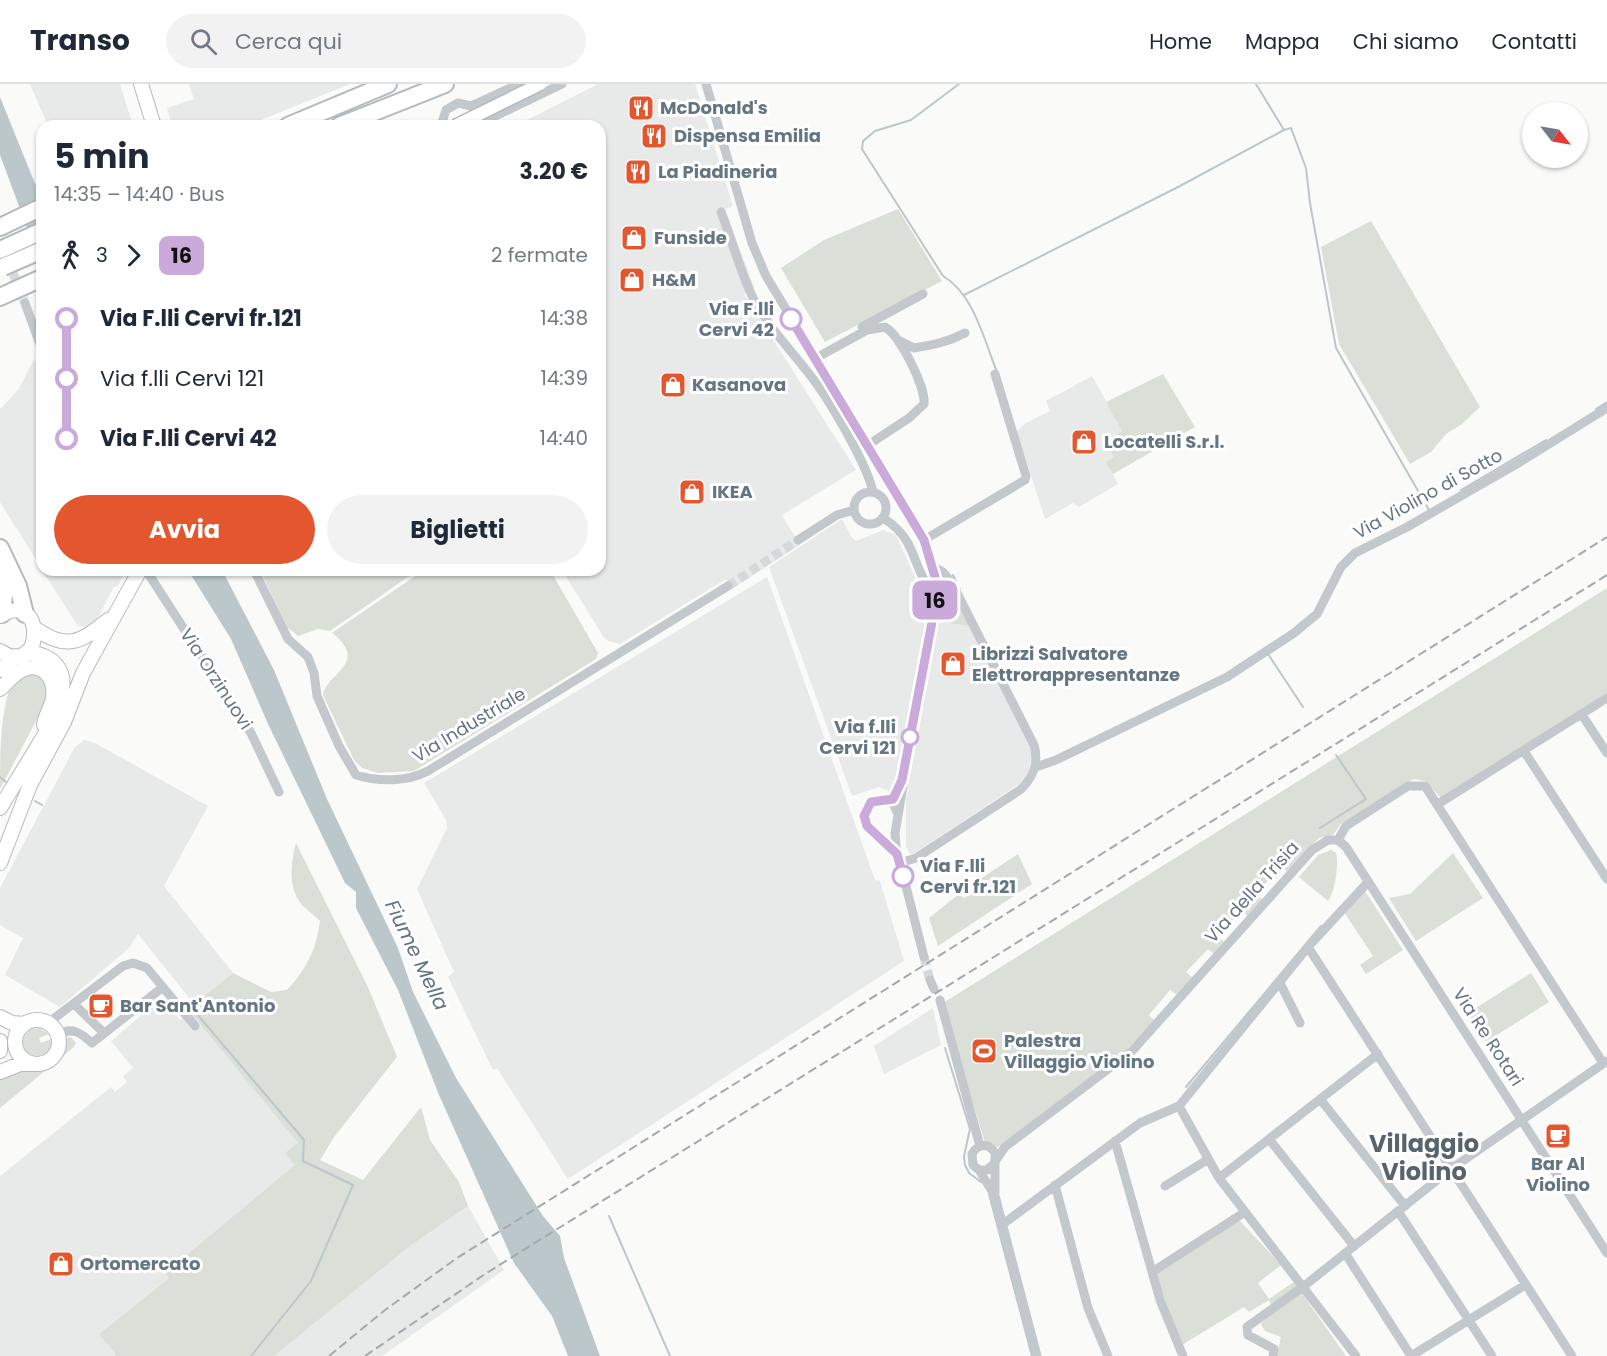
<!DOCTYPE html>
<html lang="it">
<meta charset="utf-8">
<style>
:root{--surface:#fff;--page:#f2f2f3;--text:#1f2937;--muted:#747a83;--line:#e0e1e3;--accent:#e4572e}
body{margin:0;font-family:Poppins,sans-serif;background:var(--page);color:var(--text);height:100vh;display:flex;flex-direction:column;font-size:22px;white-space:nowrap}
*{box-sizing:border-box;margin:0}
p{font-size:20px;color:var(--muted)}
.icon{flex:none;width:33px;height:33px;fill:none;stroke:currentColor;stroke-width:2;stroke-linecap:round;stroke-linejoin:round}
.map{position:relative;flex:1;overflow:hidden}
.sheet{position:absolute;left:36px;top:36px;width:570px;height:456px;display:flex;flex-direction:column;background:var(--surface);border-radius:18px;box-shadow:0 2px 4px #0004}
.sheet>*{flex:none}
.badge{padding:0 12px;border-radius:9px;font-size:21px;line-height:39px}
.needle{width:39px;rotate:121deg}
.buttons{position:absolute;left:1522px;top:18px;display:grid;gap:12px}
.buttons a{display:grid;place-items:center;width:66px;height:66px;border-radius:50%;background:var(--surface);box-shadow:0 2px 4px #0004;font-size:30px}
.map>.badge{position:absolute;translate:-50% -50%;box-shadow:0 0 0 3px #fff}
.legs{display:flex;align-items:center;gap:9px;height:66px;padding:0 18px;font-size:20px}
.legs p{margin-inline-start:auto}
.summary{display:flex;align-items:center;justify-content:space-between;height:102px;padding:0 18px}
h1{font-size:33px;font-weight:700;line-height:45px}
.action{display:flex;gap:12px;margin-top:auto;padding:12px 18px}
.action a{flex:1;height:69px;border-radius:36px;background:var(--accent);color:#fff;font-size:24px;font-weight:700;line-height:69px;text-align:center}
.action a+a{background:var(--page);color:var(--text)}
ul{padding:0 18px;list-style:none}
li{display:flex;align-items:center;gap:21px;height:60px;font-size:22px}
li i{display:grid;place-items:center;width:9px;height:100%;margin:0 8px;background:currentColor}
li i::after{content:'';width:15px;height:15px;margin:-8px;border:4px solid;border-radius:50%;background:var(--surface)}
li p{margin-inline-start:auto}
li:first-child i{background:linear-gradient(#0000 50%,currentColor 0)}
li:last-child i{background:linear-gradient(currentColor 50%,#0000 0)}
header{display:flex;align-items:center;gap:36px;box-sizing:border-box;height:84px;padding:0 30px;background:var(--surface);border-bottom:2px solid var(--line)}
header strong{font-size:28px}
nav{display:flex;gap:33px;margin-inline-start:auto;font-size:21px}
.search{width:420px;height:54px;background:var(--page);display:flex;align-items:center;gap:15px;box-sizing:border-box;padding:0 21px;border-radius:33px;color:var(--muted);font-size:22px}
.map>svg:first-child{display:block}
</style>
<header>
<strong>Transo</strong>
<div class="search"><svg class="icon" aria-label="search" viewBox="0 0 24 24"><circle cx="10" cy="10" r="6"/><path d="M15 15l6 6"/></svg>Cerca qui</div>
<nav><a>Home</a><a>Mappa</a><a>Chi siamo</a><a>Contatti</a></nav>
</header>
<div class="map">
<svg width="1607" height="1272" viewBox="0 0 1607 1272">
<rect width="100%" height="100%" fill="#fafaf8"/>
<path fill="#e8e9e9" d="M30 0H120L133 42H48Z
M189 0H350L246 42H172L167 24 194 15Z
M598 0H695L733 122 725 125 754 203 744 210 856 386 782 431 800 461 732 505 726 495 620 560 608 557 603 552 562 486H600V42H515Z
M34 275 42 291V485L0 418V325L19 305Z
M1092 292 1123 347 1114 373 1107 378 1118 400 1079 423 1073 419 1045 435 1017 348 1024 340 1050 327 1046 317Z
M842 435 852 454 856 457 883 446 896 451 922 508 930 517 896 695 889 707 879 703 852 712 769 483Z
M42 486H126L118 502 114 503 93 543 89 544 78 542Z
M767 493 875 796 880 797 904 877 568 1095 497 984 493 986 448 893 454 888 417 805 447 744 446 736 424 699Z
M939 538 970 542 1028 654 1032 673 1028 689 1019 700 913 770 909 769 906 762V715Z
M84 656 95 659 208 722 164 802 233 889 194 920 138 850 129 864 60 923 5 891 23 854 0 841V804L75 663Z
M162 914 180 936 191 929 298 1059 296 1081 166 1189 169 1194 99 1250 117 1272H0V1092L111 1003 115 1008 127 998 123 992 133 984 111 957Z
M933 924 941 961 884 990 874 962Z
M468 1122 504 1186 382 1272H274L410 1162Z"/>
<path fill="#dadfd7" d="M898 125 942 197 825 258 781 184 824 156Z
M1371 137 1480 323 1462 340 1446 350 1431 368 1410 380 1339 260 1321 163Z
M1163 290 1195 343 1113 390 1106 378 1114 373 1106 358 1122 347 1106 318Z
M260 486H418L330 547 318 545 298 552 287 543Z
M424 486H550L598 569 596 575 414 687 378 689 362 684 354 676 323 611C325 590 371 579 332 549Z
M1607 504V610L1441 714 1425 697 1414 695 1404 700 1341 740 1333 751 1319 754 1287 787 1281 782 1256 810 1262 815 1248 832 1241 827 1218 852 1224 858 1214 870 1208 865 1186 888 1193 894 1177 911 1170 906 1149 931 1154 936 1119 974 1003 1061 997 1063 985 1059 943 919Z
M948 508 953 511 970 542 939 538 941 512Z
M40 587 48 604 45 620 0 705C0 668 0 625 14 593Z
M296 759 367 901 397 973 334 1053 320 1076 363 1096 421 1023 430 1056 459 1098 468 1122 410 1162 274 1272H117L99 1250 169 1194 165 1189 295 1081 285 1069 298 1059 191 929 194 920 233 889 271 908 287 906C306 886 317 864 320 837 314 830 303 824 299 817 288 799 291 778 296 759Z
M1331 766 1336 769C1339 780 1335 808 1328 817L1299 793 1318 771Z
M1453 769 1483 814 1416 857 1389 814 1410 810Z
M1018 770 1032 800 938 862 929 834 959 810 964 814 979 805 977 797Z
M1365 807 1403 866 1366 890 1360 881 1373 872 1344 828Z
M1531 889 1549 918 1486 958 1468 929Z
M39 944 49 950 39 954 41 959 51 955V964L45 971 35 973 25 967 22 955 29 946Z
M71 953 76 959 74 963 0 1024V996C16 982 45 991 58 972 62 966 62 960 65 954Z
M1239 1136 1281 1181 1258 1199 1269 1215 1294 1198 1346 1272H1277L1281 1253 1265 1247 1261 1240 1273 1225 1269 1216 1249 1228 1244 1223 1182 1261 1155 1190Z"/>
<path fill="#bbc7cb" d="M0 13 42 117V184L0 71Z
M188 486H222L274 586 327 715 398 864 413 908 456 994 543 1132 560 1152 564 1174 600 1272H568L552 1232 514 1179 439 1011 398 906 356 824V808L345 799 269 642 231 555Z"/>
<g fill="none" stroke-linecap="round" stroke-linejoin="round">
<path stroke="#bbc7cb" stroke-width="2" d="M959 0 911 36 875 47 863 57 862 65 943 192C974 210 984 256 997 288
M1284 46 1291 44 1306 84 1310 119 1336 264 1429 426
M964 211 1180 102 1284 46 1256 0
M1596 325 1607 318
M1461 406 1546 356
M953 491 960 505
M1268 570 1303 623
M0 693 7 699
M35 717 42 721
M1320 744 1366 715 1336 671
M197 930 304 1056 303 1077 353 1101 311 1197 251 1272
M945 964 970 1045 964 1072 965 1081 969 1089 981 1098
M1186 1003 1321 842
M989 1110 1032 1272
M609 1132 670 1272"/>
<path stroke="#d5d9db" stroke-width="9" stroke-dasharray="9 4.5" stroke-linecap="butt" d="M8 177 25 219
M728 502 798 456
M924 873 930 896"/>
<g stroke="#b5babe" stroke-width="16">
<path id="primary" d="M141 0 154 42
M0 532C46 503 45 597 0 567
M36 545C67 567 81 558 108 536
M25 569C55 568 72 591 57 619
M0 586 16 572
M0 605C7 599 13 590 22 586 42 576 56 595 53 614 51 624 45 632 44 641
M0 724 66 616
M0 779 30 701 64 638 83 589 140 486
M0 933 12 939 25 940
M15 958a22 22 0 1 1 44 0a22 22 0 1 1-44 0Z
M0 957V967
M0 988 20 980H32"/>
</g>
<g stroke="#b4b9bd" stroke-width="20">
<path id="highway" d="M288 42 388 0
M339 42 445 0
M0 143 42 123
M0 213 13 207
M0 464 18 502 25 530
M2 530 7 481"/>
</g>
<path stroke="#c3c8cc" stroke-width="9" d="M706 0 752 159 766 192 917 442 931 475 935 515 895 749 896 763 924 873
M471 22 519 0
M441 42 446 26 458 19 471 22 480 34
M482 42 487 36 562 0
M721 128C732 156 740 187 753 214 768 243 791 266 810 291 829 315 867 380 873 408
M25 219 42 266
M862 243 923 210
M900 257 914 264C933 261 948 258 965 249
M816 274 867 246 885 243C900 251 926 304 924 320L909 334 868 361
M854 424a16 16 0 1 1 32 0a16 16 0 1 1-32 0Z
M883 434C921 457 910 489 935 506
M798 456 837 431 854 426
M924 456 1025 396 1026 392 995 290
M146 486 251 649 279 708
M254 486 288 555 308 573 314 589 317 612 339 662 356 691C378 698 407 698 428 687L728 502
M1582 631 1607 669
M1524 667 1607 795
M1036 683 1056 676 1227 593 1294 549 1317 530 1341 483 1355 469 1407 443 1520 378 1607 324
M1438 720 1607 614
M1338 756 1346 763 1607 1169
M1338 756 1346 742 1408 702H1425L1603 979
M896 769C884 754 856 743 867 722L882 715 893 720 897 728
M900 779 916 774 1020 706C1034 693 1039 679 1034 661L952 499 943 488 933 482
M1308 863 1572 1272
M930 896 934 905
M1280 899 1300 939
M940 916 980 1062
M75 921 104 949
M48 939 123 882 133 879 147 884 195 942
M58 951C72 942 81 949 92 959L163 903
M1320 1015 1405 1122
M1269 1055 1354 1162
M1115 1057 1160 1216 1183 1272
M996 1076 1005 1063 1132 967 1312 766 1328 756H1338
M979 1086 995 1112 1037 1272
M1219 1094 1378 970
M1055 1101 1088 1224 1108 1272
M1165 1102 1207 1076
M995 1109V1069C989 1059 978 1059 972 1070L973 1081 979 1086H987L995 1079
M1398 1127 1492 1272
M1003 1140 1140 1039 1179 1022
M1345 1169 1411 1272
M1152 1188 1245 1128
M1273 1272 1274 1265 1248 1251 1247 1243 1304 1202 1451 1085 1607 977
M1356 1272 1219 1094 1179 1022 1308 863 1368 798
M1411 1272 1525 1201"/>
<use href="#primary" stroke="#fff" stroke-width="14"/>
<use href="#highway" stroke="#fff" stroke-width="16"/>
<path stroke="#a2aab0" stroke-width="2" stroke-dasharray="9 4.5" stroke-linecap="butt" d="M329 1272 385 1226 457 1174 1607 453
M365 1272 485 1190 1607 491"/>
<g stroke="#b3babf" stroke-width="15" stroke-linecap="butt">
<path id="secondary-bridge" d="M455 42 540 0"/>
</g>
<g stroke="#b4b9bd" stroke-width="20" stroke-linecap="butt">
<path id="highway-bridge" d="M0 166 42 147
M3 183 42 166
M13 207 42 194"/>
</g>
<use href="#secondary-bridge" stroke="#fff" stroke-width="12"/>
<use href="#highway-bridge" stroke="#fff" stroke-width="16"/>
</g>
<g fill="none" stroke-linecap="round" stroke-linejoin="round">
<g stroke="#fff" stroke-width="14">
<path id="line-1" d="M791 235 924 456 935 493 932 538 902 696 893 715 871 718 864 732 867 742 897 770 903 792"/>
</g>
<use href="#line-1" stroke="#caaadb" stroke-width="9"/>
</g>
<defs>
<g id="restaurant-square" transform="scale(1.35)"><rect x="-9" y="-9" width="18" height="18" rx="4" fill="#e4572e" stroke="#fff"/><path d="M-5-6h1v4h1v-4h1v4h1v-4h1v5L-1.5 .5V6h-2V.5L-5-1ZM5-6V6H3V1.5H1.5Q1.5-4 5-6Z" fill="#fff"/></g>
<g id="shop-square" transform="scale(1.35)"><rect x="-9" y="-9" width="18" height="18" rx="4" fill="#e4572e" stroke="#fff"/><path d="M-5-2.5h2.3a2.7 3.5 0 0 1 5.4 0H5L5.5 6h-11ZM-1.5-2.5h3a1.5 2.3 0 0 0-3 0Z" fill="#fff"/></g>
<g id="cafe-square" transform="scale(1.35)"><rect x="-9" y="-9" width="18" height="18" rx="4" fill="#e4572e" stroke="#fff"/><path d="M-5.5-4.5H6V0H3Q3 3.5 0 3.5H-2.5Q-5.5 3.5-5.5 0ZM3-3.2v2h1.7v-2ZM-6 4.5H4V6H-6Z" fill="#fff"/></g>
<g id="stadium-square" transform="scale(1.35)"><rect x="-9" y="-9" width="18" height="18" rx="4" fill="#e4572e" stroke="#fff"/><path d="M0-5a6.5 5 0 1 0 0 10a6.5 5 0 1 0 0-10ZM-3.5-1.8h7v3.6h-7Z" fill="#fff"/></g>
</defs>
<g fill-rule="evenodd">
<use href="#restaurant-square" x="641" y="24"/>
<use href="#restaurant-square" x="654" y="52"/>
<use href="#restaurant-square" x="638" y="88"/>
<use href="#shop-square" x="634" y="154"/>
<use href="#shop-square" x="632" y="196"/>
<use href="#shop-square" x="673" y="301"/>
<use href="#shop-square" x="1084" y="358"/>
<use href="#shop-square" x="692" y="408"/>
<use href="#shop-square" x="953" y="580"/>
<use href="#cafe-square" x="101" y="922"/>
<use href="#stadium-square" x="984" y="967"/>
<use href="#cafe-square" x="1558" y="1052"/>
<use href="#shop-square" x="61" y="1180"/>
</g>
<g fill="#fff" stroke="#caaadb" stroke-width="3">
<circle cx="791" cy="235" r="10"/>
<circle cx="910" cy="653" r="8"/>
<circle cx="903" cy="792" r="10"/>
</g>
<g text-anchor="middle" stroke-width="6" stroke-linejoin="round" paint-order="stroke">
<g font-size="18" font-weight="bold" fill="#657683" stroke="#fff" text-anchor="start">
<text x="660" y="30">McDonald's</text>
<text x="674" y="58">Dispensa Emilia</text>
<text x="658" y="94">La Piadineria</text>
<text x="654" y="160">Funside</text>
<text x="652" y="202">H&amp;M</text>
<text x="692" y="307">Kasanova</text>
<text x="1104" y="364">Locatelli S.r.l.</text>
<text x="712" y="414">IKEA</text>
<text x="972" y="576">Librizzi Salvatore<tspan x="972" dy="21">Elettrorappresentanze</tspan></text>
<text x="120" y="928">Bar Sant'Antonio</text>
<text x="1004" y="963">Palestra<tspan x="1004" dy="21">Villaggio Violino</tspan></text>
<text x="1558" y="1086" text-anchor="middle">Bar Al<tspan x="1558" dy="21">Violino</tspan></text>
<text x="80" y="1186">Ortomercato</text>
</g>
<g font-size="18" font-weight="bold" fill="#657683" stroke="#fff" text-anchor="end">
<text x="774" y="231">Via F.lli<tspan x="774" dy="21">Cervi 42</tspan></text>
<text x="896" y="649">Via f.lli<tspan x="896" dy="21">Cervi 121</tspan></text>
<text x="920" y="788" text-anchor="start">Via F.lli<tspan x="920" dy="21">Cervi fr.121</tspan></text>
</g>
<g font-size="18" fill="#657683" stroke="#fff">
<text transform="translate(1428 410) rotate(-29)" y="6">Via Violino di Sotto</text>
<text transform="translate(216 595) rotate(57)" y="6">Via Orzinuovi</text>
<text transform="translate(469 641) rotate(-31)" y="6">Via Industriale</text>
<text transform="translate(1252 808) rotate(-48)" y="6">Via della Trisia</text>
<text transform="translate(1488 953) rotate(57)" y="6">Via Re Rotari</text>
</g>
<g font-size="20" font-style="italic" fill="#60757c" stroke="#fff">
<text transform="translate(417 871) rotate(64)" y="7">Fiume Mella</text>
</g>
<g font-size="24" font-weight="bold" fill="#57646e" stroke="#fff">
<text x="1424" y="1068">Villaggio<tspan x="1424" dy="28">Violino</tspan></text>
</g>
</g>
</svg>
<div class="buttons">
<a><svg class="needle" viewBox="-14 -14 28 28"><path d="M0-13l5 13h-10z" fill="#e53935"/><path d="M0 13l5-13h-10z" fill="#747a83"/></svg></a>
</div>
<b class="badge" style="left:935px;top:516px;background:#caaadb;color:#111">16</b>
<section class="sheet">
<div class="summary"><div><h1>5 min</h1><p>14:35 – 14:40 · Bus</p></div><b>3.20 €</b></div>
<div class="legs"><svg class="icon" aria-label="walk" viewBox="0 0 24 24"><circle cx="13" cy="4" r="2"/><path d="M13 8l-2 6 4 7M11 14l-3 7M7 12l3-4h3l4 4"/></svg>3<svg class="icon" aria-label="forward" viewBox="0 0 24 24"><path d="M9 5l7 7-7 7"/></svg><b class="badge" style="background:#caaadb;color:#111">16</b><p>2 fermate</p></div>
<ul>
<li><i style="color:#caaadb"></i><b>Via F.lli Cervi fr.121</b><p>14:38</p></li>
<li><i style="color:#caaadb"></i><span>Via f.lli Cervi 121</span><p>14:39</p></li>
<li><i style="color:#caaadb"></i><b>Via F.lli Cervi 42</b><p>14:40</p></li>
</ul>
<div class="action"><a>Avvia</a><a>Biglietti</a></div>
</section>
</div>
